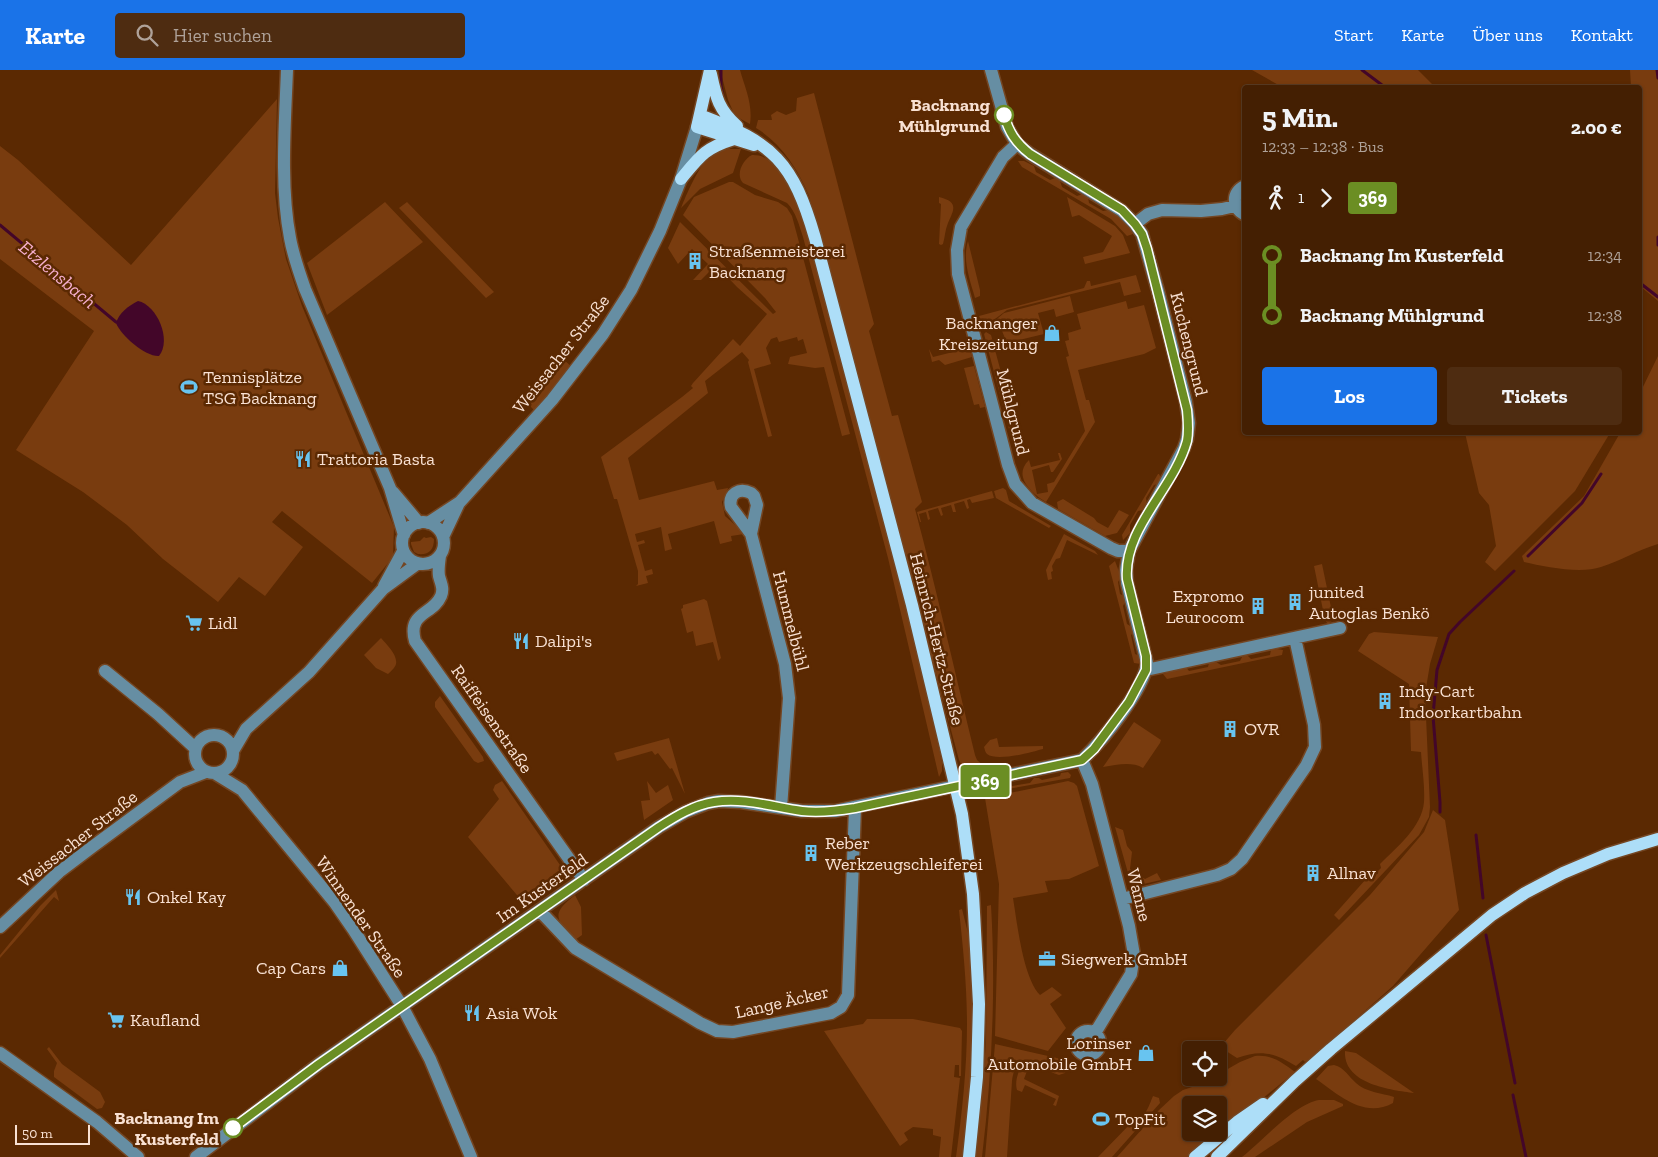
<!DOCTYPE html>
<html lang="de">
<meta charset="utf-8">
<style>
:root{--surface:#441f02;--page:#4e2c11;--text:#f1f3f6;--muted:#afa299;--line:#5c3d24;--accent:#1a73e8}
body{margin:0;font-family:"Zilla Slab",serif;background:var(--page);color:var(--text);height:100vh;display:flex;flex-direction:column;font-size:19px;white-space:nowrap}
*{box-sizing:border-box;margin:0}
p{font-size:16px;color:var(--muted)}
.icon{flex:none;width:28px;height:28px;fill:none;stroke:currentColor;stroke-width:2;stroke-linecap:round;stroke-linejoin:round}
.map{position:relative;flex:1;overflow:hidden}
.drawer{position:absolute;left:1242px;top:15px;width:400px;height:350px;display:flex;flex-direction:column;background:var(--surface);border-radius:5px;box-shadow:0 1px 4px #0004,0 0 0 1px var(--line)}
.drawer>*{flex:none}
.badge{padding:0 10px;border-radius:4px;font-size:18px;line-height:32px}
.controls{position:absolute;left:1182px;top:971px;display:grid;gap:10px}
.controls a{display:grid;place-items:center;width:45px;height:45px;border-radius:5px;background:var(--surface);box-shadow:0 1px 4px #0004,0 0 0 1px var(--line);font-size:25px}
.scale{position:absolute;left:15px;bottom:12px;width:75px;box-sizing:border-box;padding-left:5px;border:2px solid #f9e1d3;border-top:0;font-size:14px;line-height:18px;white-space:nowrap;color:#f9e1d3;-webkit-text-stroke:4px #5b2902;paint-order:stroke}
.map>.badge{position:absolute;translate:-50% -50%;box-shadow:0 0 0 2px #fff}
.legs{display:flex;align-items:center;gap:8px;height:55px;padding:0 20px;font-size:16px}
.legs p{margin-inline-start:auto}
.head{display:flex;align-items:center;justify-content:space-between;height:85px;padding:0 20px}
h1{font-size:28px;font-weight:700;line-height:38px}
.cta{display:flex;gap:10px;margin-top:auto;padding:10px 20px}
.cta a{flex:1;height:58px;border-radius:5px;background:var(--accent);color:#fff;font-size:20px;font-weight:700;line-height:58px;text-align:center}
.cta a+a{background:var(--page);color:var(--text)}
ul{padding:0 20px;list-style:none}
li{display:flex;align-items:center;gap:18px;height:60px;font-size:19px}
li i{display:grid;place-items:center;width:8px;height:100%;margin:0 6px;background:currentColor}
li i::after{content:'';width:12px;height:12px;margin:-6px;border:4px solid;border-radius:50%;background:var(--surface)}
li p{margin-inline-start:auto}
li:first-child i{background:linear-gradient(#0000 50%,currentColor 0)}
li:last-child i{background:linear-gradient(currentColor 50%,#0000 0)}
header{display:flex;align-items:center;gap:30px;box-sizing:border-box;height:70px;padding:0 25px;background:var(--accent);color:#fff}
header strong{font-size:24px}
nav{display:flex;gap:28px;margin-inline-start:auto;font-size:18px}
.search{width:350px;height:45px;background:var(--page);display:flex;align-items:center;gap:12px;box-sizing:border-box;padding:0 18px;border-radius:5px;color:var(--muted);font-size:19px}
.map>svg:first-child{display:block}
</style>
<header>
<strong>Karte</strong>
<div class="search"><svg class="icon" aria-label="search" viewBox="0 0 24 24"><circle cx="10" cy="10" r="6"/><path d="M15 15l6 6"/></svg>Hier suchen</div>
<nav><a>Start</a><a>Karte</a><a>Über uns</a><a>Kontakt</a></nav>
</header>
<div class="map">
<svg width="1658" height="1087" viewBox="0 0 1658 1087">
<rect width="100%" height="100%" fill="#5b2902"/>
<path fill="#793c0f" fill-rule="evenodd" d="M721 0H740C745 18 753 34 750 54L735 46 728 30 722 7 720 6Z
M1252 0H1418L1435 17H1282Z
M1630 0H1658V231L1640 216V18L1631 17Z
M814 23 874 254 869 261 892 346 898 345 922 432 915 439C937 521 955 603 975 685L977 690 984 696 985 705C971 707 965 703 959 690L809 126C798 99 781 73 756 58L758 50H772L771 45 777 41 786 45 796 41 797 28Z
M277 29 275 123 278 148 286 189 302 236 394 457 393 487 372 513 282 441 272 452 303 477 265 526 239 507 218 532 163 489 127 455 83 422 16 380 94 261 0 189V76L18 90 131 195Z
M729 77 730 79H741L733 103 700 119 681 138C686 125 698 98 708 88 714 82 722 79 729 77Z
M752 85C777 84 791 117 801 136L897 492 942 692V701L939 707 888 488 803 167C799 155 796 142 787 133L743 113C735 105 743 89 752 85Z
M1018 91H1024L1034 96 1036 102 1050 110 1055 108 1060 111 1062 117 1077 126 1083 124 1088 127 1089 133 1103 141 1109 140C1118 145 1128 154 1133 164L1127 166 1111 149 1022 97Z
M729 112H733L755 125 778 132 787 138 792 146 850 364 842 366 824 297 815 298 788 294 790 287 807 283 803 269 798 271 797 267 779 272 777 267 771 269 766 278 771 294 754 299 772 366 768 367 748 292 749 290 742 282 705 311 708 323 628 388 639 430 714 411 717 420 728 418 727 422 722 432 725 446 742 461 744 464 731 466 732 471 720 474 714 451 668 464 672 479 665 481 661 457 635 464 637 472 644 470 645 473 638 475 645 501 652 499 653 504 646 506 648 513 636 516 638 514V501L617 429H614L601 387 682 327 693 318 691 316 693 313 733 269 740 276 767 244 737 217 716 195 701 210H693L708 194 692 179 678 194 668 178 680 152 773 244 776 242 765 228 683 145 694 127Z
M939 127C959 132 954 139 948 153 945 160 945 167 943 174L941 175 939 174 941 134 939 133Z
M1067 127 1115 156 1123 165 1130 183 1085 194 1083 187 1103 182 1112 166 1079 145 1072 147Z
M385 132 423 172 327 245 307 193Z
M407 132 494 222 486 228 399 138Z
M968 171 980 220V226L975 228C970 210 962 190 968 171Z
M1136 205 1141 222 1124 226 1120 212 1007 240 991 252 981 250 979 246 1084 218 1087 211H1090L1091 216Z
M1070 226 1074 242 1056 247 1054 239 1038 243 1044 264 1007 273 1002 261 992 253 1004 243Z
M1126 231 1128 239 1144 235 1156 278 1144 284 1078 300 1086 330H1089L1095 352 1046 432C1032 424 1012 406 1029 390L1031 397 1060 390 1058 383H1060L1062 389 1053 402H1051L1049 395 1032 400 1037 424 1048 422 1047 414 1054 412 1085 361 1066 287 1069 286 1065 271 1069 270 1068 263 1081 259 1077 244Z
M986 262 991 265 1020 373V377L1015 382 984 264Z
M967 270 972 287 945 295 939 290 932 292 929 279 933 287 961 280 959 272Z
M1658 286V474C1638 480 1620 491 1601 497 1581 504 1545 497 1524 492L1522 486 1584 426 1620 363 1640 362V323Z
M563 289 573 298 536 342 525 331Z
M974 296 985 337 980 338 979 334 974 335 964 298Z
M1465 363V362L1610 363 1575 421 1495 501 1485 492 1496 476 1489 435 1479 423Z
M1158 404H1159L1161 408 1158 414 1154 415 1146 428 1147 435 1144 440 1138 441 1130 455V463L1123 470 1122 465Z
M1003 418 1006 420 1009 431 1051 456 1049 458 996 428 994 421Z
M992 421 994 428 972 433 970 429 967 430 969 438 967 439 964 431 954 434 956 442H953L951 435 941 438 943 445 941 446 938 438 928 441 930 449 928 450 926 442 919 444 921 452H920L917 442Z
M1063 429 1094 448 1097 452 1108 458 1119 440 1129 445 1117 463 1105 466 1058 439 1057 432Z
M1064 464 1095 481 1098 485 1067 470 1060 488 1056 489 1052 496 1053 501 1051 502 1052 509 1048 510 1046 500Z
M424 467 426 468 431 467 434 469C434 480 429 485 418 484L414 482 411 474V472L420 471Z
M1115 491 1121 507 1118 512 1120 524 1124 526 1125 532 1123 536 1127 554 1132 557 1134 562 1131 565 1135 584 1140 586 1141 594 1134 593 1109 496Z
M1322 494 1333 547V550L1328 554 1325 550 1314 496Z
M704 529 707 531 721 588 718 591 713 572 696 576 693 561 687 563 681 539 683 538V535Z
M1374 562 1438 567 1430 594 1425 624 1430 737 1429 747 1419 765 1339 850 1334 845 1374 800 1377 802 1381 798 1380 794C1396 778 1422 757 1424 732 1425 716 1422 698 1421 682L1411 681 1409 614 1358 581 1369 564Z
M381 568C386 574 398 585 396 594 395 598 390 602 388 604L376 598 364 585Z
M1277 579 1283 580 1282 585 1167 609 1163 604 1186 597 1189 601 1208 597 1209 593 1216 592 1221 595 1240 591 1242 587 1247 585 1251 589 1270 585 1271 580Z
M440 626 483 687 484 691 478 693 474 691 435 637V632Z
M1134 652 1161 670 1160 673 1143 698C1131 691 1117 695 1103 697Z
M669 668 685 724 672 698 670 699 658 683 655 685 652 681 617 691 614 683Z
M997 668 999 677 1043 676V679C1032 682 997 692 987 684 985 682 985 680 984 677L990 670Z
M1068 702 1071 705 1070 708 980 724 981 720 1009 713 1012 716 1030 713 1034 708H1039L1042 710 1060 706 1061 703Z
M502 711 560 795 562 801 560 805 522 831 468 767 499 729 493 720 495 715Z
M647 711 656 723 668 715 673 730 644 750 641 731 650 730Z
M1068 711 1074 713 1077 716 1099 796 1069 809 1045 811 1048 822 1013 828C1017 852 1023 908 1040 925L1052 917 1062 925 1050 934 1066 958 1048 981 995 966 999 814 985 728Z
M1433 740 1445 750 1459 840 1393 916 1314 986 1305 992 1303 990 1296 996C1275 983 1261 979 1237 988L1226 981 1223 974 1235 960 1370 825 1424 762Z
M1115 757 1123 760 1127 776 1132 782 1130 799 1145 809 1157 803 1161 810 1139 815 1130 810Z
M56 820 59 831 54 827 0 888V885L40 836Z
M575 825 581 837 582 865 575 870C556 850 550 844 575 825Z
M991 835C996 919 992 1004 982 1087H976L986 973 987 836Z
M962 839 968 863 973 924 972 1011 964 1087H956C962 1043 967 998 967 954 967 916 963 877 959 840Z
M867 949H913L960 958 962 961 961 1006H959V995H955L954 1007 960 1008 951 1087H939L941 1067 933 1065V1059L913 1057 904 1063 908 1070 900 1076 824 961 863 954Z
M995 974 1070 991 1065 1003 1059 1005C1040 1000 1016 977 1012 1011L1007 1087H985Z
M49 977 62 994 100 1022 105 1032 102 1038 97 1039 54 1007V1001L57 993 47 979Z
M1345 981 1356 983 1414 1023C1391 1020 1343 1014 1345 981Z
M1255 986C1271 984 1283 993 1295 1002L1191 1087H1117L1159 1040 1174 1026 1183 1020 1204 1013 1214 1008H1219V1004L1240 992ZM1191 1035H1219V1062H1191Z
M1334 995C1345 998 1348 1006 1356 1013 1365 1022 1382 1023 1394 1027L1393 1033C1364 1049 1339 1025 1316 1009L1328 996Z
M1023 1000 1027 1001 1024 1009 1059 1026 1056 1036 1053 1035 1056 1029 1025 1015 1022 1022 1017 1020C1015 1014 1017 1006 1019 1001Z
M1153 1026 1159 1028 1160 1033 1112 1087H1098L1135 1049C1146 1048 1149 1035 1153 1026Z
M1319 1030H1334L1343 1034V1036L1307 1052 1255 1087H1242C1262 1071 1295 1034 1319 1030Z"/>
<path fill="#430629" d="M138 231C157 235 172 270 159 286 146 287 121 266 116 253 119 243 128 236 138 231Z"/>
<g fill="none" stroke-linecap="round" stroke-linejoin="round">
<path stroke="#430629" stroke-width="3" d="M721 0V16L723 27
M1362 0 1386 18
M1657 0 1658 8
M0 155 116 252
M1658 167V175
M1640 213 1658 227
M1528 486 1582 433 1601 404
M1440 742V732L1433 646 1437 600 1449 564 1460 552 1514 501
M1476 765 1483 828
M1486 865 1515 1013
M1513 1025 1526 1087"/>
<g stroke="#744623" stroke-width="15">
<path id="minor" d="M287 0C285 53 280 116 290 168 293 185 299 202 305 219L390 418 404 465
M1017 74 1003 87 961 157 957 180 958 204 1008 395 1015 414 1032 433 1111 478 1118 481H1129
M1245 116C1231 122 1232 138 1245 145
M1135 154 1148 144 1162 140 1201 141 1222 139 1235 136
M393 422 419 453
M402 473a21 21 0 1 1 42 0a21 21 0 1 1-42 0Z
M428 453 460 432 552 330 603 264 631 220 660 161 681 109 697 57
M751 464 731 437C728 424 739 417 751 423L754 426 757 435 751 464 785 594 789 628 781 738
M443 467 459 433
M440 486C439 493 438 500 439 506 441 514 444 518 441 526 433 545 407 542 415 571L584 810
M384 516 403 481
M1146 600 1340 558
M105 601 158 644 195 678
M195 684a19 19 0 1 1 38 0a19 19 0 1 1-38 0Z
M233 681 246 659 309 602 383 519 417 494
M1082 690 1092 714 1129 856 1134 885 1131 904 1095 963
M216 704 242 720 335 833 353 859 402 936 413 957 430 989 471 1087
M1122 829 1217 805 1231 799 1242 789 1306 696 1315 677 1314 655 1295 568
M540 841 575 878 700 953 717 961 733 962 831 943 841 937 848 925 855 738
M0 857 59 802 92 777 180 712 206 702
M1076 973a12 12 0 1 1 24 0a12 12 0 1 1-24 0Z
M0 983 97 1052 138 1087
M196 1087 319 994 659 757 685 742 708 733 719 731 741 732 802 741H835L1082 690C1102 671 1144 620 1147 593L1127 513 1126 500 1129 481 1184 378 1187 369 1189 353 1186 332 1158 221 1142 164 1135 154 1122 141 1030 84 1017 74 1007 57 991 0"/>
</g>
<g stroke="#744623" stroke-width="15">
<path id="major" d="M710 0 697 57 754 75
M711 4C716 28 719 40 737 56
M700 45C774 73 793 92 815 168L912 535 962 744 973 824 979 934 977 1007 969 1087
M681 109C700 86 705 78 734 69
M1195 1087 1237 1052 1263 1034
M1217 1087 1295 1011 1331 979 1492 845 1525 823 1563 803 1608 784 1658 769"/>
</g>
<use href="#minor" stroke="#668ea3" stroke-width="12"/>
<use href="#major" stroke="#addef8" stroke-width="12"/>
</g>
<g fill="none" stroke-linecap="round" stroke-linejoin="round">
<g stroke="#fff" stroke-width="11">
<path id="line-1" d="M233 1058 319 994 659 757C676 746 694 735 714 732 743 727 773 737 802 741 819 743 837 741 855 738L1082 690 1094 679 1129 632 1146 600V586L1127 509C1123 458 1174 419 1187 371 1189 361 1188 351 1187 340L1147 179 1142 164 1135 154 1122 140 1030 84C1015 72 1009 62 1004 45"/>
</g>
<use href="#line-1" stroke="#6b8e23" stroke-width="8"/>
</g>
<defs>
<g id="building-bare" transform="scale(1.35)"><path d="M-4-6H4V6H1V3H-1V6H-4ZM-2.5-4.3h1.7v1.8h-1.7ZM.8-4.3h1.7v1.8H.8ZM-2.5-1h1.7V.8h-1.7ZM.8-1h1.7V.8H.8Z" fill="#68c4f0" stroke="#5b2902" stroke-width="2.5" paint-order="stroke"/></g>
<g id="shop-bare" transform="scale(1.35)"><path d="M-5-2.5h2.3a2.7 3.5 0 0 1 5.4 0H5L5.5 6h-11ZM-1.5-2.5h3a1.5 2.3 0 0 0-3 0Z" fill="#68c4f0" stroke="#5b2902" stroke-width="2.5" paint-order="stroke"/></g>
<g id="stadium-bare" transform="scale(1.35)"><path d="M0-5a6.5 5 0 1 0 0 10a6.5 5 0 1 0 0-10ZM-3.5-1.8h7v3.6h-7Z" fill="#68c4f0" stroke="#5b2902" stroke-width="2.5" paint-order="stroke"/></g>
<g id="restaurant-bare" transform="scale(1.35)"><path d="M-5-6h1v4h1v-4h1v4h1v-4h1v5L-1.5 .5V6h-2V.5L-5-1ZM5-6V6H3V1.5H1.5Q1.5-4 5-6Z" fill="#68c4f0" stroke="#5b2902" stroke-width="2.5" paint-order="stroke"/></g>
<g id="supermarket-bare" transform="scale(1.35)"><path d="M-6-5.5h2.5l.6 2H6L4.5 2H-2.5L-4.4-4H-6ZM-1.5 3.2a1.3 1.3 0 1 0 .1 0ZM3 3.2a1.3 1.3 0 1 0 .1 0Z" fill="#68c4f0" stroke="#5b2902" stroke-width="2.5" paint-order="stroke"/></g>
<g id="office-bare" transform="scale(1.35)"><path d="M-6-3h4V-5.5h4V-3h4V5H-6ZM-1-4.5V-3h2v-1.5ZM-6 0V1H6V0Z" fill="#68c4f0" stroke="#5b2902" stroke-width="2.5" paint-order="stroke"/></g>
</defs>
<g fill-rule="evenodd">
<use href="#building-bare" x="695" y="191"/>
<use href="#shop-bare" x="1052" y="263"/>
<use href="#stadium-bare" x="189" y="317"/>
<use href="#restaurant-bare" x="303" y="389"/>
<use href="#building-bare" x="1295" y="532"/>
<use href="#building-bare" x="1258" y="536"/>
<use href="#supermarket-bare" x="194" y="553"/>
<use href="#restaurant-bare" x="521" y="571"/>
<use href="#building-bare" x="1385" y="631"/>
<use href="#building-bare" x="1230" y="659"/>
<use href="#building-bare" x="811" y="783"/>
<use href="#building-bare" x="1313" y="803"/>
<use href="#restaurant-bare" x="133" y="827"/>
<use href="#office-bare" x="1047" y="889"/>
<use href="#shop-bare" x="340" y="898"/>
<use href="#restaurant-bare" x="472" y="943"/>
<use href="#supermarket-bare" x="116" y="950"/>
<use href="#shop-bare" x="1146" y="983"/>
<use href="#stadium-bare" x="1101" y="1049"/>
</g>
<g fill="#fff" stroke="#6b8e23" stroke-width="2.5">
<circle cx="1004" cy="45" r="9"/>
<circle cx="233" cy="1058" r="9"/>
</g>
<g text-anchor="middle" stroke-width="5" stroke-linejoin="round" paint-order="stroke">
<g font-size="18" font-weight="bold" fill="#f9e1d3" stroke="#5b2902" text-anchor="end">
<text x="990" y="41">Backnang<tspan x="990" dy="21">Mühlgrund</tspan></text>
<text x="219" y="1054">Backnang Im<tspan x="219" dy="21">Kusterfeld</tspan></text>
</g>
<g font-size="18" fill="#f9e1d3" stroke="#5b2902" text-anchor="start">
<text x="709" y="187">Straßenmeisterei<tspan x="709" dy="21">Backnang</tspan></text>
<text x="1038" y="259" text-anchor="end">Backnanger<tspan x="1038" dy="21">Kreiszeitung</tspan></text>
<text x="203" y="313">Tennisplätze<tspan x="203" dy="21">TSG Backnang</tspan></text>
<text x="317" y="395">Trattoria Basta</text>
<text x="1309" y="528">junited<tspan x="1309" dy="21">Autoglas Benkö</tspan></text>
<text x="1244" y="532" text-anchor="end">Expromo<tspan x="1244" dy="21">Leurocom</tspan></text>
<text x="208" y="559">Lidl</text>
<text x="535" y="577">Dalipi's</text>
<text x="1399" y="627">Indy-Cart<tspan x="1399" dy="21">Indoorkartbahn</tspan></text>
<text x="1244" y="665">OVR</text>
<text x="825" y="779">Reber<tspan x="825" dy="21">Werkzeugschleiferei</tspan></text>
<text x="1327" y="809">Allnav</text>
<text x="147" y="833">Onkel Kay</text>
<text x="1061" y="895">Siegwerk GmbH</text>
<text x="326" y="904" text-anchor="end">Cap Cars</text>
<text x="486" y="949">Asia Wok</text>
<text x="130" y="956">Kaufland</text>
<text x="1132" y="979" text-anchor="end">Lorinser<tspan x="1132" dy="21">Automobile GmbH</tspan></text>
<text x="1115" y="1055">TopFit</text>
</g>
<g font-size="18" fill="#f9e1d3" stroke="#5b2902">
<text transform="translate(1189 274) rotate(76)" y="6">Kuchengrund</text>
<text transform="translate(561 284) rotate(-52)" y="6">Weissacher Straße</text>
<text transform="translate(1013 342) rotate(76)" y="6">Mühlgrund</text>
<text transform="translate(791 551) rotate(76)" y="6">Hummelbühl</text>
<text transform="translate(937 569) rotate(76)" y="6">Heinrich-Hertz-Straße</text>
<text transform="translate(492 649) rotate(55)" y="6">Raiffeisenstraße</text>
<text transform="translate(78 769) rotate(-38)" y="6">Weissacher Straße</text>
<text transform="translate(542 818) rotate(-35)" y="6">Im Kusterfeld</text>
<text transform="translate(1139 825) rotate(76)" y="6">Wanne</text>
<text transform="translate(361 847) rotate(55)" y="6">Winnender Straße</text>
<text transform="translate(782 932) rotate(-13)" y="6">Lange Äcker</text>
</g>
<g font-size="19" font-style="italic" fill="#f5aecd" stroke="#5b2902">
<text transform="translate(58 204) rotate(40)" y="7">Etzlensbach</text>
</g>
</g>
</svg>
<div class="controls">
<a><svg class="icon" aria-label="locate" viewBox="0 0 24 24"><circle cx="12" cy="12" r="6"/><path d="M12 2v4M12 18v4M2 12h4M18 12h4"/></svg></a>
<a><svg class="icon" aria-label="layers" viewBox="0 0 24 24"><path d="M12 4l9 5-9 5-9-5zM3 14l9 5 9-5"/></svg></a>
</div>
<div class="scale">50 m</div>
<b class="badge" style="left:985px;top:711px;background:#6b8e23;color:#fff">369</b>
<section class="drawer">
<div class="head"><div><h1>5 Min.</h1><p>12:33 – 12:38 · Bus</p></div><b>2.00 €</b></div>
<div class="legs"><svg class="icon" aria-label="walk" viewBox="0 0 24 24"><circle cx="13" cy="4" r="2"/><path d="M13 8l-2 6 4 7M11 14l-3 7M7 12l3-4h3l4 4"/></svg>1<svg class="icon" aria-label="forward" viewBox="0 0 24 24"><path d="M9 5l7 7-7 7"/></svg><b class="badge" style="background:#6b8e23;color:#fff">369</b></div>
<ul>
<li><i style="color:#6b8e23"></i><b>Backnang Im Kusterfeld</b><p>12:34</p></li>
<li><i style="color:#6b8e23"></i><b>Backnang Mühlgrund</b><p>12:38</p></li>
</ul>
<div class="cta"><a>Los</a><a>Tickets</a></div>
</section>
</div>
